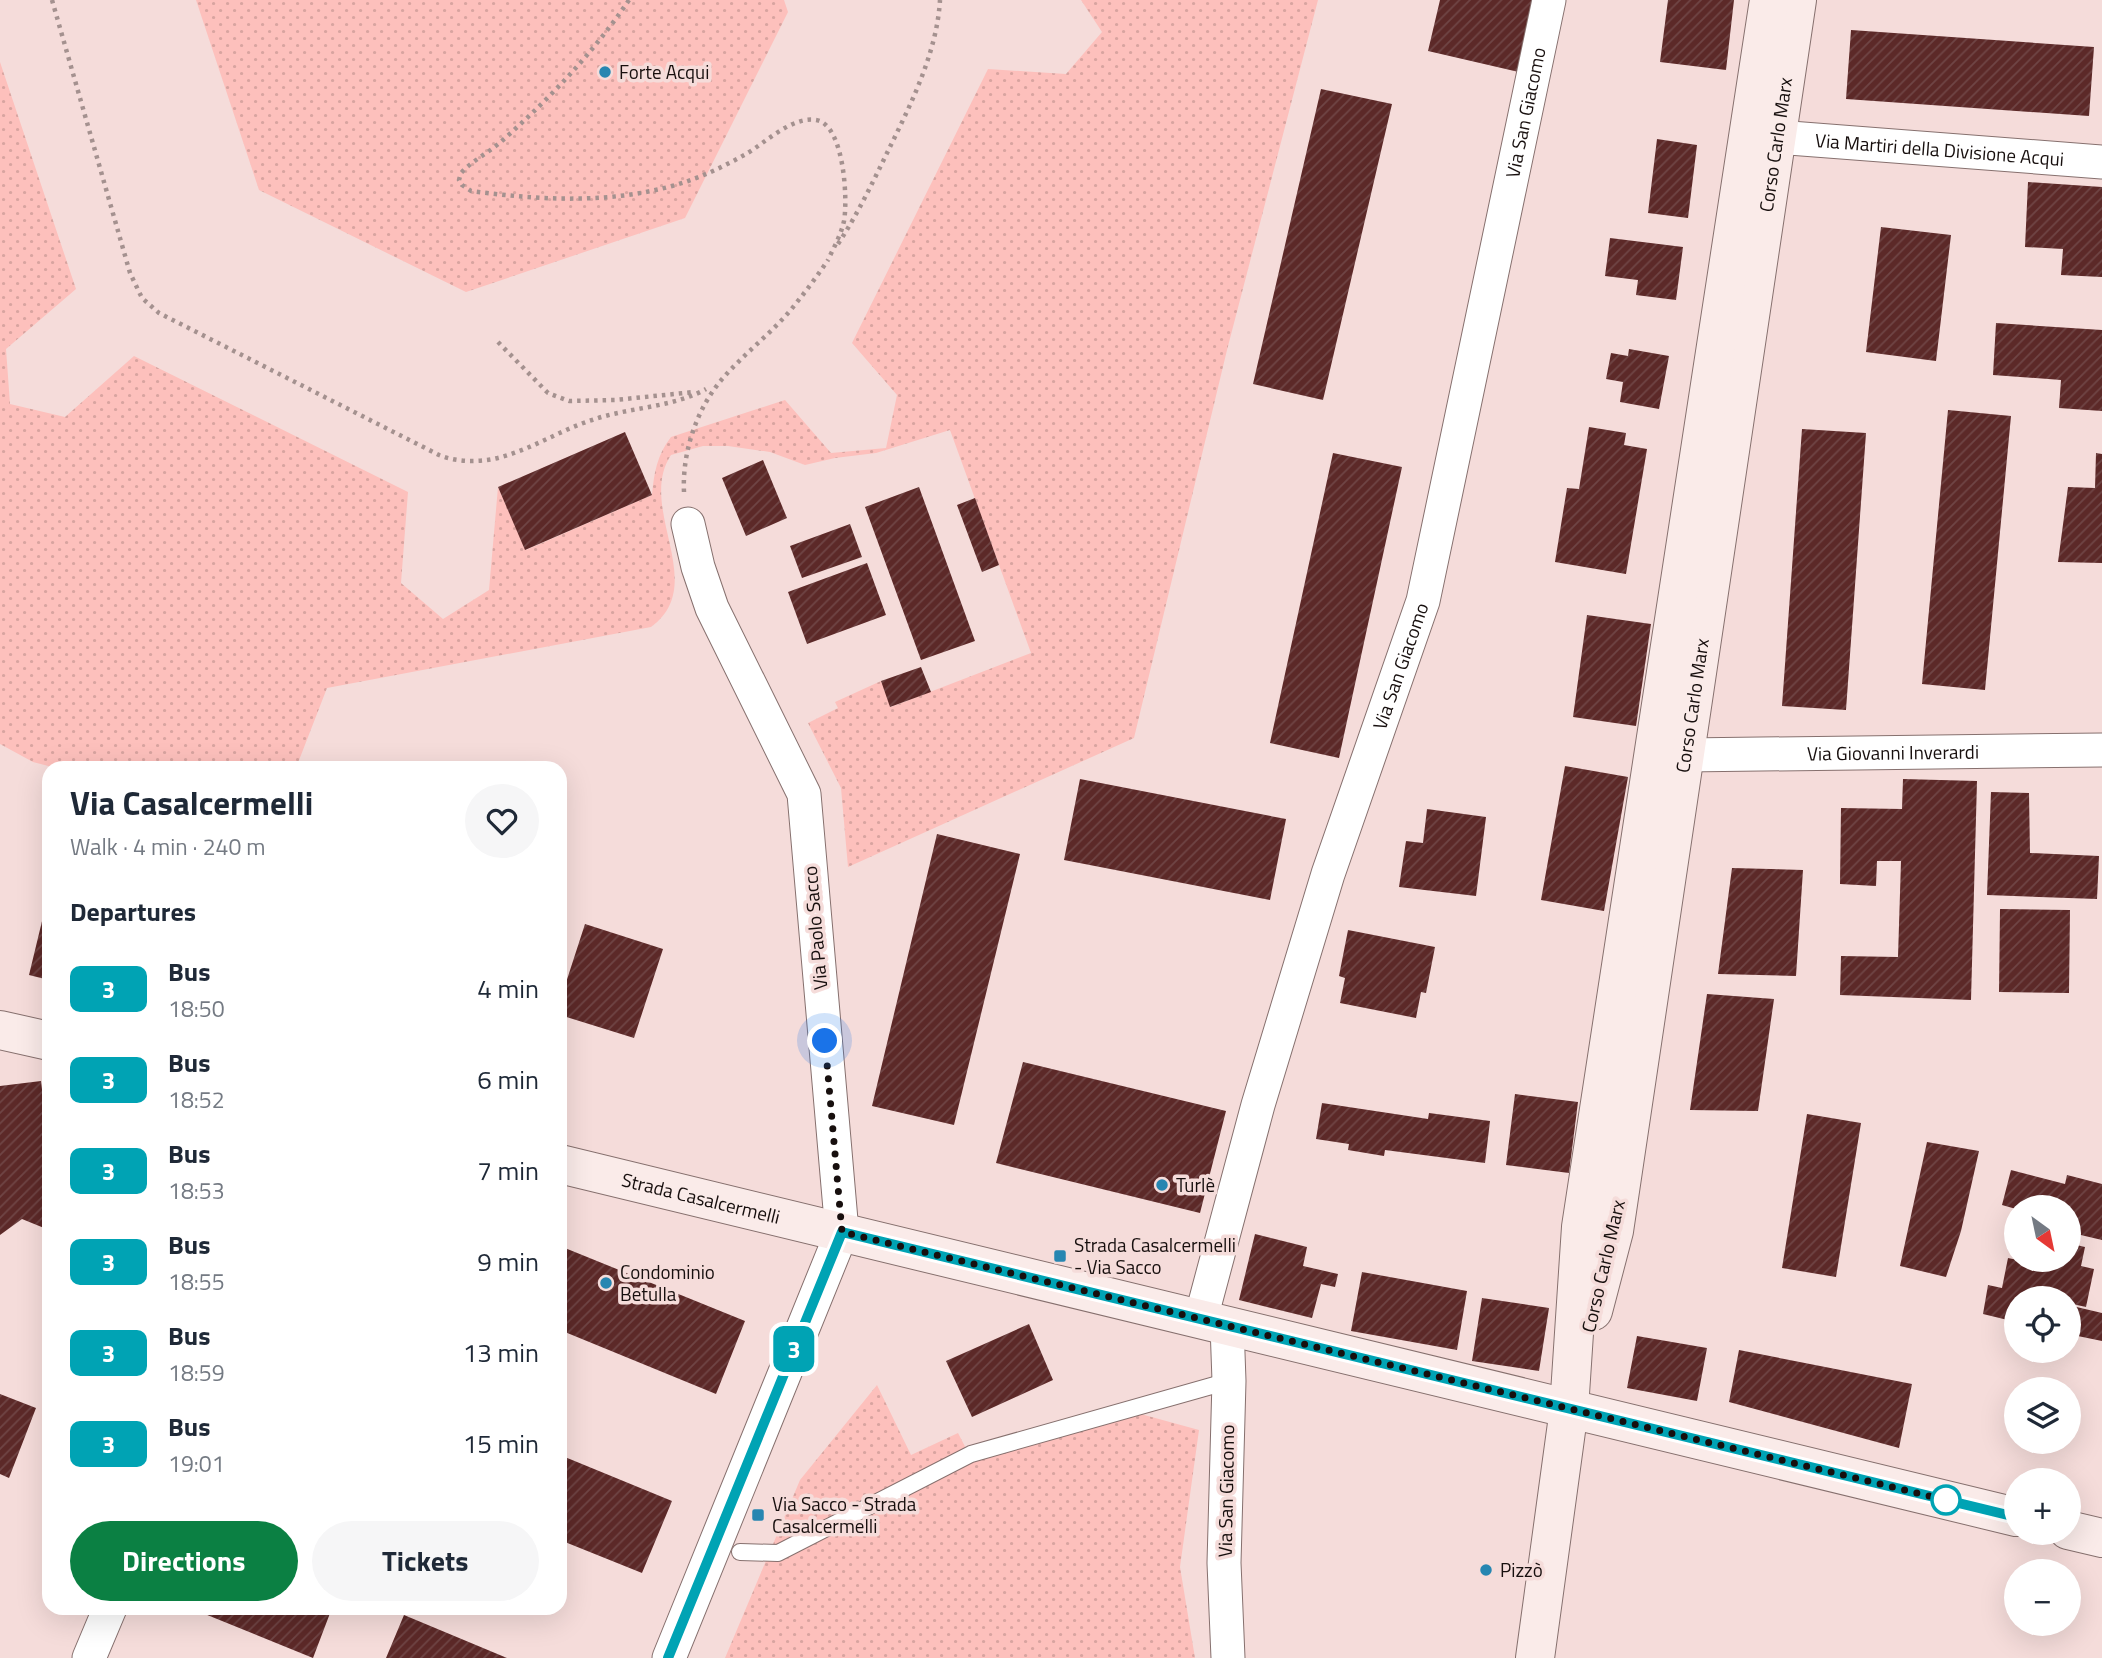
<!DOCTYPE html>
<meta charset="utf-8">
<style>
:root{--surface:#fff;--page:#f6f6f7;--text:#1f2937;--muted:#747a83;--accent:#0b8043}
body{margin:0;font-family:"Titillium Web",sans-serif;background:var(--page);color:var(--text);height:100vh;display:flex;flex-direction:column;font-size:26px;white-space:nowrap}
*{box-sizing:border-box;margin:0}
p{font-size:23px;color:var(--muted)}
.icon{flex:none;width:38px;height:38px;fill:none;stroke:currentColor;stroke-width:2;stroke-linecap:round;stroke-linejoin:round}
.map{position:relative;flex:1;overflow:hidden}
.sheet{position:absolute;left:42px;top:761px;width:525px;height:854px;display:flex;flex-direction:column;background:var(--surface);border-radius:21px;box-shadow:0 7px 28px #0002}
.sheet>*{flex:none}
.badge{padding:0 14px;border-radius:10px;font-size:24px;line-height:46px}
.needle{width:46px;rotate:147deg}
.controls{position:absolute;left:2004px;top:1195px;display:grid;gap:14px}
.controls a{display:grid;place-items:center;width:77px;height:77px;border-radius:50%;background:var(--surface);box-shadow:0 7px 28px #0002;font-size:35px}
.you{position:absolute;width:35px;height:35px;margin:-18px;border:5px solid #fff;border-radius:50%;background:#1a73e8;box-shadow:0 0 0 10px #1a73e833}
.map>.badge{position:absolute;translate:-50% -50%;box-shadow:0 0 0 4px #fff}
h2{padding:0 28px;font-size:26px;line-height:63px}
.round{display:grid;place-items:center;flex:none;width:74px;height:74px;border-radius:37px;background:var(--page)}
.summary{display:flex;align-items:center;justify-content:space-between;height:119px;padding:0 28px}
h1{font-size:33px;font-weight:700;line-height:52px}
.action{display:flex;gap:14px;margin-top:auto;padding:14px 28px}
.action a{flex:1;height:80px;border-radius:42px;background:var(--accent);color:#fff;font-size:28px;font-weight:700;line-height:80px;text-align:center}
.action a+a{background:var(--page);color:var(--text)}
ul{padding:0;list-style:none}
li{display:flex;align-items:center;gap:21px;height:91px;padding:0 28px}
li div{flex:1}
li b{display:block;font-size:26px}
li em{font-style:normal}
li .badge{min-width:77px;font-weight:700;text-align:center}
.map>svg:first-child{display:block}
</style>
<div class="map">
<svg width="2102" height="1658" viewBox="0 0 2102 1658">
<defs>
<pattern id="grass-dots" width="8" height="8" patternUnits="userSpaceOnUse" patternTransform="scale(1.75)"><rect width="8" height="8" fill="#fdc0bc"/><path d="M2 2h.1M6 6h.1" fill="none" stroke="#d8a4a0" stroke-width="1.8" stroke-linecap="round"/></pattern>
<pattern id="building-hatch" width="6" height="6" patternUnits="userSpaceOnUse" patternTransform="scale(1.75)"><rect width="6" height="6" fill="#5c2928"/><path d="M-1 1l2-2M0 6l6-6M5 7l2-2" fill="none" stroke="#6f4545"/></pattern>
</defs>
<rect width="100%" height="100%" fill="#f5dcda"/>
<path fill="url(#grass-dots)" d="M196 0H784L788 12 685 218 466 292 259 190Z
M1081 0H1318L1227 350 1134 738 848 867 841 788 808 723 838 708 835 702 881 681 891 707 1031 653 950 430 876 453 835 458 805 465 770 452 728 446H703L671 455C636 508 710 584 651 627L327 688 296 768H56L33 762 0 744V62L76 289 6 349 10 404 65 417 134 356 408 492 401 583 443 619 489 590 498 487 526 550 652 495C654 473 657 455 671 437L785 400 831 453 886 448 897 395 852 343 988 69 1066 74 1102 32Z
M877 1385 911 1455 958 1433 972 1460 1137 1413 1199 1430 1180 1567 1195 1658H725L800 1480Z"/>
<path fill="url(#building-hatch)" d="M1440 0H1540L1523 73 1428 51Z
M1668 0H1734L1726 70 1660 62Z
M1851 30 2094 47 2089 116 1846 99Z
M1321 89 1392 104 1323 400 1253 384Z
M1657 139 1697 145 1688 218 1648 213Z
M2028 182 2102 187V277L2061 275 2063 249 2025 247Z
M1881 227 1951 235 1936 361 1866 352Z
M1610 238 1683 247 1676 300 1636 295 1638 280 1605 276Z
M1996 323 2102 330V411L2059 408 2061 380 1993 375Z
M1629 349 1669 356 1659 409 1620 402 1623 382 1606 379 1611 353 1628 356Z
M1948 410 2011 416 1985 690 1922 684Z
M1589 427 1626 433 1624 445 1647 449 1626 574 1555 562 1567 488 1579 489Z
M1802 429 1866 433 1846 710 1782 706Z
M625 432 652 495 525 550 498 487Z
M1333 453 1402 467 1339 758 1270 743Z
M2096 453 2102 454V563L2058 562 2068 487 2095 488Z
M763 460 787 518 746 536 722 478Z
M919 487 975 641 921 660 865 507Z
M975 498 999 565 982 572 957 505Z
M850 524 862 557 802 578 790 546Z
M867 563 886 615 807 644 788 592Z
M1587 615 1651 624 1636 726 1573 717Z
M921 667 931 692 890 707 881 681Z
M1565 766 1628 777 1604 911 1541 900Z
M1080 779 1286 819 1270 900 1064 860Z
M1903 779 1977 781 1971 1000 1840 995 1841 956 1898 957 1901 861H1877L1876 886 1840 884 1841 808 1902 809Z
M1991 792 2029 793 2030 853 2099 856 2097 899 1987 895Z
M1427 809 1486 817 1476 896 1399 887 1406 841 1423 843Z
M937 834 1020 854 954 1125 872 1106Z
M1732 868 1803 870 1796 976 1718 974Z
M2000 909 2070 910 2069 993 1999 992Z
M43 917 49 918V980L29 975Z
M585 924 663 949 634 1038 560 1015V1001Z
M1348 930 1435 947 1426 993 1421 992 1416 1018 1340 1003 1345 978 1339 976Z
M1707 994 1774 999 1758 1111 1690 1110Z
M1023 1062 1226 1111 1200 1213 996 1163Z
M41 1081 49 1148V1230L22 1219 0 1235V1086Z
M1515 1094 1578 1102 1569 1173 1506 1165Z
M1322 1103 1428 1119 1429 1113 1490 1121 1485 1163 1385 1150 1384 1156 1348 1150 1349 1144 1316 1139Z
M1807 1114 1861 1123 1836 1277 1782 1268Z
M1927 1142 1979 1151 1961 1231 1946 1277 1900 1266Z
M2011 1170 2065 1184 2067 1175 2102 1184V1240L2068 1232V1208L2016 1209 2002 1205Z
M1255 1234 1307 1247 1303 1266 1338 1274 1335 1287 1321 1284 1312 1318 1239 1300Z
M2068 1243 2085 1247 2081 1266 2094 1269 2086 1307 2068 1303V1298H2050L2032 1295 2040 1298H2016V1322L1983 1314 1988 1285 2002 1288 2008 1258 2045 1266 2047 1260H2068Z
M560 1246 745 1321 716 1394 560 1330Z
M1362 1272 1467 1291 1457 1350 1351 1331Z
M1482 1298 1549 1308 1539 1371 1472 1361Z
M2068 1305 2102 1313V1341L2068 1334Z
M1029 1324 1053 1380 972 1417 946 1361Z
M1637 1336 1707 1348 1697 1401 1627 1388Z
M1739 1350 1912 1384 1899 1448 1729 1402Z
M0 1394 36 1408 9 1478 0 1474Z
M560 1455 672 1501 642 1573 560 1540Z
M190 1608H332L313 1658Z
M404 1615 507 1658H386Z"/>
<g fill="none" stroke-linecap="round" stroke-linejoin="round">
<g stroke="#86706e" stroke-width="18">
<path id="lane" d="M740 1552 778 1553 971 1454 1229 1381"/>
</g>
<g stroke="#86706e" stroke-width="35">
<g id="street">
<path id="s1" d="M1777 137 2102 162"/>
<path id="s2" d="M1685 755 2102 750"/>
<path id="s3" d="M1201 1318 1258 1105 1328 874 1423 601 1549 0"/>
<path d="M1227 1325 1229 1381 1224 1563 1228 1658"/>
<path d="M89 1658 110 1608"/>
<path d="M669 1658 842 1232 804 794 712 608 698 567 688 524"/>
</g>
</g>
<g stroke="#86706e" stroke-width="40">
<g id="secondary">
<path d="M0 1030 49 1041"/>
<path id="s4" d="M560 1164 2016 1517"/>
<path id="s5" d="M1593 1311 1614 1231 1797 0"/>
<path d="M2068 1530 2102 1538"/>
<path d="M1535 1658 1569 1409 1581 1227 1769 0"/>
</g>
</g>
<path stroke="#a4918f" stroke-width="4.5" stroke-dasharray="3.5 5" stroke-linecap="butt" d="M52 0 130 273 142 298 159 313 439 455C453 461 471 462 487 460 523 455 557 431 592 420 629 407 672 408 706 389
M629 0C593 53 551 97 503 140 490 152 473 160 461 173L459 180 462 185 471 191C539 200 606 204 672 186 698 179 723 167 746 154 765 143 792 116 816 120 844 124 848 199 844 221 841 235 834 247 828 260
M838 244C857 215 872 184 887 153 910 106 937 53 940 0
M498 342 548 393 569 401 615 400 694 392
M684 492C682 452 697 407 724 377 744 354 769 335 789 312 803 295 816 278 828 260"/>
<use href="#lane" stroke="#fff" stroke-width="16"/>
<use href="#street" stroke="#fff" stroke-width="33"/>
<use href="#secondary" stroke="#faebe9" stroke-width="38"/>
</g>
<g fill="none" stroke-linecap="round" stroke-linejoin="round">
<g stroke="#fff" stroke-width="16">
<path id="line" d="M668 1658 842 1232 2016 1517"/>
</g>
<use href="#line" stroke="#00a3b4" stroke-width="10"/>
<path stroke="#170f0e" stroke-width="7" stroke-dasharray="0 12.6" d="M825 1041 842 1232 1946 1500"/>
</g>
<g fill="#2686b1" stroke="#f5dcda" stroke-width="2.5">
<circle cx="605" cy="72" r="7"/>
<circle cx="1162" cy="1185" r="7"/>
<rect x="1053" y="1249" width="14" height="14" rx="3.5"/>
<circle cx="606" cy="1283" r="7"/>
<rect x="751" y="1508" width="14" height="14" rx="3.5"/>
<circle cx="1486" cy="1570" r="7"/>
</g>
<circle fill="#fff" stroke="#00a3b4" stroke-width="3.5" cx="1946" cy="1500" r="14"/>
<g text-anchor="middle" stroke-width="7" stroke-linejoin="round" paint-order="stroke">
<g font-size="19" fill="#170f0e" stroke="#f5dcda" text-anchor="start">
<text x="619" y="79">Forte Acqui</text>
<text x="1176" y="1192">Turlè</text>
<text x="1074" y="1252">Strada Casalcermelli<tspan x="1074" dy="22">- Via Sacco</tspan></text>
<text x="620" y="1279">Condominio<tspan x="620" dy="22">Betulla</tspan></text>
<text x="772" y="1511">Via Sacco - Strada<tspan x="772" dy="22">Casalcermelli</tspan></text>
<text x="1500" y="1577">Pizzò</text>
</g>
<g font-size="19" fill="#170f0e" stroke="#f5dcda">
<text dy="7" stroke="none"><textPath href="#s3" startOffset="1250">Via San Giacomo</textPath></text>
<text dy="7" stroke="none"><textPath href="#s5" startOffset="1181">Corso Carlo Marx</textPath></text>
<text dy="7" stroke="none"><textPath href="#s1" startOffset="163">Via Martiri della Divisione Acqui</textPath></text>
<text dy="7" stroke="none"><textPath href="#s3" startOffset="682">Via San Giacomo</textPath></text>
<text dy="7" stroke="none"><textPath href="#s5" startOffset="614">Corso Carlo Marx</textPath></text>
<text dy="7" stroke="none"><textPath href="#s2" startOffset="208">Via Giovanni Inverardi</textPath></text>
<text transform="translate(815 928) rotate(-95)" y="7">Via Paolo Sacco</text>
<text dy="7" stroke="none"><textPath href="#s4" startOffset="145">Strada Casalcermelli</textPath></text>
<text transform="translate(1603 1266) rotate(-77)" y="7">Corso Carlo Marx</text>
<text transform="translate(1226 1491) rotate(-89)" y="7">Via San Giacomo</text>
</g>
</g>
</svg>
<div class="controls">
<a><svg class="needle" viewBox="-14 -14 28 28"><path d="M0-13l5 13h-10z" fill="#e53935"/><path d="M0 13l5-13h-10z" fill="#747a83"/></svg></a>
<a><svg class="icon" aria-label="locate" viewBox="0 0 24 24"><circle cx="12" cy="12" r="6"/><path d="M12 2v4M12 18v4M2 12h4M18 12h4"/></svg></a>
<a><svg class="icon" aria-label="layers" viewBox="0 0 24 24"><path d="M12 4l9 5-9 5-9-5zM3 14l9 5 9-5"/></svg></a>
<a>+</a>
<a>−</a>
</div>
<div class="you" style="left:825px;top:1041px"></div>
<b class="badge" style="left:794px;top:1349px;background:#00a3b4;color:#fff">3</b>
<section class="sheet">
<div class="summary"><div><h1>Via Casalcermelli</h1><p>Walk · 4 min · 240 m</p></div><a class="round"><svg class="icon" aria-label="heart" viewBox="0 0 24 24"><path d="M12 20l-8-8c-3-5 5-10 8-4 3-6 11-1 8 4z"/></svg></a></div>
<h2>Departures</h2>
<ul>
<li><span class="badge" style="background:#00a3b4;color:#fff">3</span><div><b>Bus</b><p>18:50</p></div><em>4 min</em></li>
<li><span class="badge" style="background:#00a3b4;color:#fff">3</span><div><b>Bus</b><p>18:52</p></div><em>6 min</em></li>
<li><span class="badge" style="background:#00a3b4;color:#fff">3</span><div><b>Bus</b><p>18:53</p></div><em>7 min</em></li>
<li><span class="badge" style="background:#00a3b4;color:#fff">3</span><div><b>Bus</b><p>18:55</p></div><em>9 min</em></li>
<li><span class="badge" style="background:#00a3b4;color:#fff">3</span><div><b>Bus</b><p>18:59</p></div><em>13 min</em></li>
<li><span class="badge" style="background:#00a3b4;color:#fff">3</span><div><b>Bus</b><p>19:01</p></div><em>15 min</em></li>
</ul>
<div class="action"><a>Directions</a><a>Tickets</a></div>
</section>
</div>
